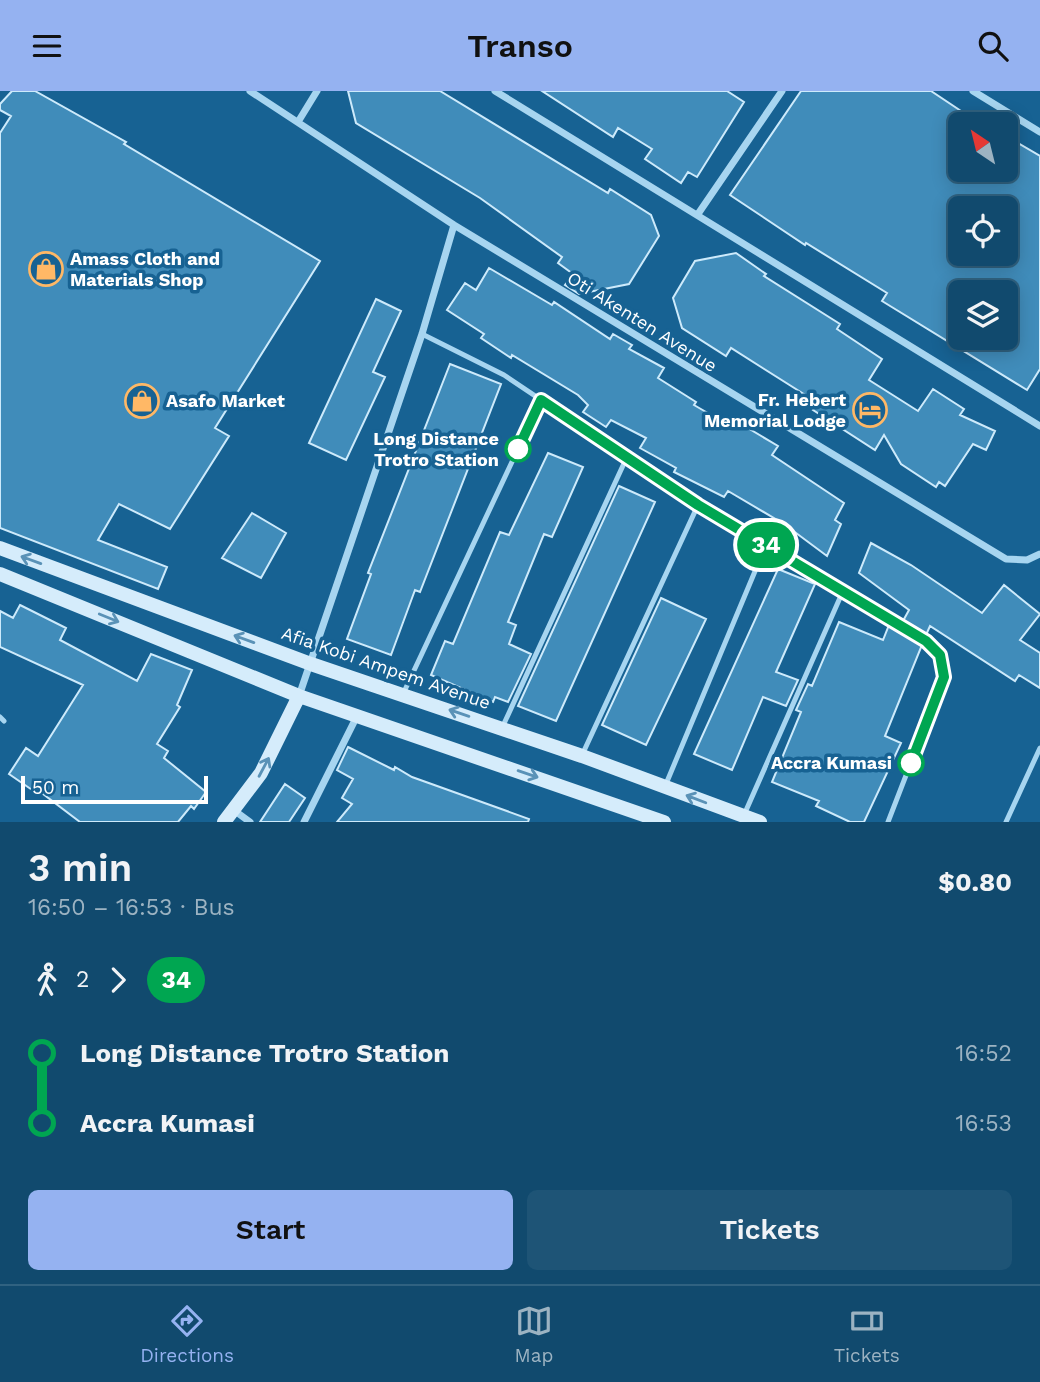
<!DOCTYPE html>
<meta charset="utf-8">
<style>
:root{--surface:#114a6e;--page:#1e5476;--text:#f1f3f6;--muted:#9cb3c2;--line:#306281;--accent:#95b2f1}
body{margin:0;font-family:"Work Sans",sans-serif;background:var(--page);color:var(--text);height:100vh;display:flex;flex-direction:column;font-size:26px;white-space:nowrap}
*{box-sizing:border-box;margin:0}
p{font-size:23px;color:var(--muted)}
.icon{flex:none;width:38px;height:38px;fill:none;stroke:currentColor;stroke-width:2;stroke-linecap:round;stroke-linejoin:round}
.map{position:relative;height:731px;overflow:hidden}
.drawer{display:flex;flex-direction:column;background:var(--surface);flex:1}
.drawer>*{flex:none}
.badge{padding:0 14px;border-radius:23px;font-size:24px;line-height:46px}
.needle{width:46px;rotate:325deg}
.controls{position:absolute;left:948px;top:21px;display:grid;gap:14px}
.controls a{display:grid;place-items:center;width:70px;height:70px;border-radius:10px;background:var(--surface);box-shadow:0 4px 18px #0003,0 0 0 2px var(--line);font-size:35px}
.scale{position:absolute;left:21px;bottom:18px;width:187px;box-sizing:border-box;padding-left:7px;border:4px solid #fff;border-top:0;font-size:19px;line-height:24px;white-space:nowrap;color:#fff;-webkit-text-stroke:5px #176293;paint-order:stroke}
.map>.badge{position:absolute;translate:-50% -50%;box-shadow:0 0 0 4px #fff}
.legs{display:flex;align-items:center;gap:10px;height:77px;padding:0 28px;font-size:23px}
.legs p{margin-inline-start:auto}
.overview{display:flex;align-items:center;justify-content:space-between;height:119px;padding:0 28px}
h1{font-size:38px;font-weight:600;line-height:52px}
.button{display:flex;gap:14px;margin-top:auto;padding:14px 28px}
.button a{flex:1;height:80px;border-radius:10px;background:var(--accent);color:#111;font-size:28px;font-weight:600;line-height:80px;text-align:center}
.button a+a{background:var(--page);color:var(--text)}
ul{padding:0 28px;list-style:none}
li{display:flex;align-items:center;gap:24px;height:70px;font-size:26px}
li i{display:grid;place-items:center;width:10px;height:100%;margin:0 9px;background:currentColor}
li i::after{content:'';width:18px;height:18px;margin:-9px;border:5px solid;border-radius:50%;background:var(--surface)}
li p{margin-inline-start:auto}
li:first-child i{background:linear-gradient(#0000 50%,currentColor 0)}
li:last-child i{background:linear-gradient(currentColor 50%,#0000 0)}
header{display:flex;justify-content:space-between;align-items:center;height:91px;padding:0 28px;background:var(--accent);color:#111;font-size:32px;font-weight:600}
.menu{display:flex;justify-content:space-around;align-items:center;height:98px;border-top:2px solid var(--line);background:var(--surface);font-size:19px;color:var(--muted)}
.menu a{display:grid;justify-items:center;gap:4px}
.menu .current{color:var(--accent)}
.map>svg:first-child{display:block}
</style>
<header><svg class="icon" aria-label="menu" viewBox="0 0 24 24"><path d="M4 6h16M4 12h16M4 18h16"/></svg>Transo<svg class="icon" aria-label="search" viewBox="0 0 24 24"><circle cx="10" cy="10" r="6"/><path d="M15 15l6 6"/></svg></header>
<div class="map">
<svg width="1040" height="731" viewBox="0 0 1040 731">
<rect width="100%" height="100%" fill="#176293"/>
<path fill="#408cba" stroke="#cdeafb" stroke-width="2" fill-rule="evenodd" d="M12 0H35L126 51 124 53 320 170 215 337 229 345 170 438 119 413 98 449 167 476 158 498 0 437V42L11 25 0 19V13Z
M348 0H440L608 102 610 98 651 124 659 145 629 193 579 203 565 194 573 183 558 172 562 166 480 107 356 32Z
M542 0H727L744 11 697 86 688 81 681 92 645 68 652 58 618 37 613 46Z
M801 0H931L961 20V79H1006V45L1040 65V278L1027 299 882 210 887 202 806 152 805 154 730 104ZM961 117H1006V163H961ZM961 201H1006V247H961Z
M736 162 766 183 764 185 840 233 837 238 882 268 869 289 918 320 933 298 964 318 960 324 995 340 986 359 973 353 945 395 939 391 936 396 901 373 884 344 875 359 813 319 818 312 731 257 726 265 682 237 673 207 695 170Z
M489 177 552 214 554 211 610 248 613 243 632 254 629 258 664 277 658 287 696 311 694 314 732 336 736 330 778 355 772 364 844 412 835 429 841 433 827 465 784 433 728 400 724 406 674 381 676 377 640 357 646 347 611 329 606 336 583 321 588 314 578 304 512 264 511 267 481 247 484 243 447 219 465 192 476 199Z
M376 208 401 220 373 281 385 286 346 369 309 352Z
M450 273 501 293 420 501 415 499 391 564 347 548 371 483 368 482Z
M548 362 583 376 552 446 544 443 508 531 516 534 509 553 531 563 508 611 495 606 493 611 431 584 445 550 453 553 500 441 509 444Z
M619 395 655 411 556 630 518 615Z
M252 422 286 442 261 487 222 467Z
M871 452 911 474 982 522 1004 494 1040 523 1020 549 1040 562V597L1019 584 1015 590 930 535 926 544 903 530 909 519 859 482Z
M778 478 815 493 776 581 798 589 786 615 763 606 732 679 694 663Z
M661 507 706 528 646 654 602 634Z
M20 514 66 537 60 549 137 590 151 563 192 579 177 614 180 616 157 653 168 660 164 667 206 701 194 718 191 715 178 731H80L39 700 38 703 9 683 26 657 38 665 83 594 0 556V520L13 527Z
M839 531 883 549 889 534 922 554 885 645 901 652 864 731H850L816 715 819 710 772 691 801 621 796 619 808 593 812 595Z
M348 656 394 679 395 676 412 686 529 728 528 731H337L352 713 342 707 353 688 337 679Z
M285 693 305 707 289 731H260Z"/>
<g fill="none" stroke-linecap="round" stroke-linejoin="round">
<path stroke="#a7d5f0" stroke-width="5" d="M422 243 504 284 698 414 926 550 940 564 944 586 888 731
M403 603 541 309
M0 626 4 630
M502 637 626 368
M583 662 698 414
M666 693 766 454
M744 724 843 500
M1006 731 1040 657"/>
<path stroke="#a7d5f0" stroke-width="7" d="M250 0 454 134 1006 468 1027 469 1040 463
M495 0 1040 335
M973 0 1040 41
M298 31 317 0
M698 123 782 0
M299 605 422 243 454 134
M235 720 250 731
M304 731 357 625"/>
<path stroke="#d5ecfb" stroke-width="14" d="M0 457 311 573 582 665 760 731
M0 483 299 605 664 731
M224 731 261 682 299 605"/>
</g>
<defs><path id="oneway-shaft" d="M-6 0H5M1.5-3L5.5 0L1.5 3" fill="none" stroke-width="1.6" stroke-linecap="round" stroke-linejoin="round" transform="scale(1.75)"/></defs>
<g stroke="#5a92b7">
<use href="#oneway-shaft" transform="translate(31 469) rotate(-160)"/>
<use href="#oneway-shaft" transform="translate(109 527) rotate(22)"/>
<use href="#oneway-shaft" transform="translate(244 548) rotate(-160)"/>
<use href="#oneway-shaft" transform="translate(459 622) rotate(-161)"/>
<use href="#oneway-shaft" transform="translate(264 676) rotate(-62)"/>
<use href="#oneway-shaft" transform="translate(528 683) rotate(19)"/>
<use href="#oneway-shaft" transform="translate(696 708) rotate(-159)"/>
</g>
<g fill="none" stroke-linecap="round" stroke-linejoin="round">
<g stroke="#fff" stroke-width="16">
<path id="line-1" d="M518 358 541 309 698 414 926 550 940 564 944 586 911 672"/>
</g>
<use href="#line-1" stroke="#00a651" stroke-width="10"/>
</g>
<defs>
<g id="shop-ring" transform="scale(1.75)"><circle r="9.5" fill="#176293" stroke="#ffb866" stroke-width="1.5"/><path d="M-5-2.5h2.3a2.7 3.5 0 0 1 5.4 0H5L5.5 6h-11ZM-1.5-2.5h3a1.5 2.3 0 0 0-3 0Z" fill="#ffb866"/></g>
<g id="hotel-ring" transform="scale(1.75)"><circle r="9.5" fill="#176293" stroke="#ffb866" stroke-width="1.5"/><path d="M-6-4.5h1.5V1H6V5H4.5V3h-9V5H-6ZM-4 0a1.8 1.8 0 1 1 3.6 0ZM.5 0V-2.5h3Q6-2.5 6 0Z" fill="#ffb866"/></g>
</defs>
<g fill-rule="evenodd">
<use href="#shop-ring" x="46" y="178"/>
<use href="#shop-ring" x="142" y="310"/>
<use href="#hotel-ring" x="870" y="319"/>
</g>
<g fill="#fff" stroke="#00a651" stroke-width="3.5">
<circle cx="518" cy="358" r="12"/>
<circle cx="911" cy="672" r="12"/>
</g>
<g text-anchor="middle" stroke-width="7" stroke-linejoin="round" paint-order="stroke">
<g font-size="18" font-weight="bold" fill="#fff" stroke="#176293" text-anchor="start">
<text x="70" y="174">Amass Cloth and<tspan x="70" dy="21">Materials Shop</tspan></text>
<text x="846" y="315" text-anchor="end">Fr. Hebert<tspan x="846" dy="21">Memorial Lodge</tspan></text>
<text x="166" y="316">Asafo Market</text>
</g>
<g font-size="18" fill="#fff" stroke="#176293">
<text transform="translate(642 231) rotate(32)" y="6">Oti Akenten Avenue</text>
<text transform="translate(386 577) rotate(19)" y="6">Afia Kobi Ampem Avenue</text>
</g>
<g font-size="18" font-weight="bold" fill="#fff" stroke="#176293" text-anchor="end">
<text x="499" y="354">Long Distance<tspan x="499" dy="21">Trotro Station</tspan></text>
<text x="892" y="678">Accra Kumasi</text>
</g>
</g>
</svg>
<div class="controls">
<a><svg class="needle" viewBox="-14 -14 28 28"><path d="M0-13l5 13h-10z" fill="#e53935"/><path d="M0 13l5-13h-10z" fill="#9cb3c2"/></svg></a>
<a><svg class="icon" aria-label="locate" viewBox="0 0 24 24"><circle cx="12" cy="12" r="6"/><path d="M12 2v4M12 18v4M2 12h4M18 12h4"/></svg></a>
<a><svg class="icon" aria-label="layers" viewBox="0 0 24 24"><path d="M12 4l9 5-9 5-9-5zM3 14l9 5 9-5"/></svg></a>
</div>
<div class="scale">50 m</div>
<b class="badge" style="left:766px;top:454px;background:#00a651;color:#fff">34</b>
</div>
<section class="drawer">
<div class="overview"><div><h1>3 min</h1><p>16:50 – 16:53 · Bus</p></div><b>$0.80</b></div>
<div class="legs"><svg class="icon" aria-label="walk" viewBox="0 0 24 24"><circle cx="13" cy="4" r="2"/><path d="M13 8l-2 6 4 7M11 14l-3 7M7 12l3-4h3l4 4"/></svg>2<svg class="icon" aria-label="forward" viewBox="0 0 24 24"><path d="M9 5l7 7-7 7"/></svg><b class="badge" style="background:#00a651;color:#fff">34</b></div>
<ul>
<li><i style="color:#00a651"></i><b>Long Distance Trotro Station</b><p>16:52</p></li>
<li><i style="color:#00a651"></i><b>Accra Kumasi</b><p>16:53</p></li>
</ul>
<div class="button"><a>Start</a><a>Tickets</a></div>
</section>
<nav class="menu">
<a class="current"><svg class="icon" aria-label="directions" viewBox="0 0 24 24"><path d="M12 3l9 9-9 9-9-9zM9 14v-3h6M13 9l2 2-2 2"/></svg>Directions</a>
<a><svg class="icon" aria-label="map" viewBox="0 0 24 24"><path d="M3 6l6-2 6 2 6-2v14l-6 2-6-2-6 2zM9 4v14M15 6v14"/></svg>Map</a>
<a><svg class="icon" aria-label="tickets" viewBox="0 0 24 24"><path d="M3 7h18v10H3zM15 7v10"/></svg>Tickets</a>
</nav>
